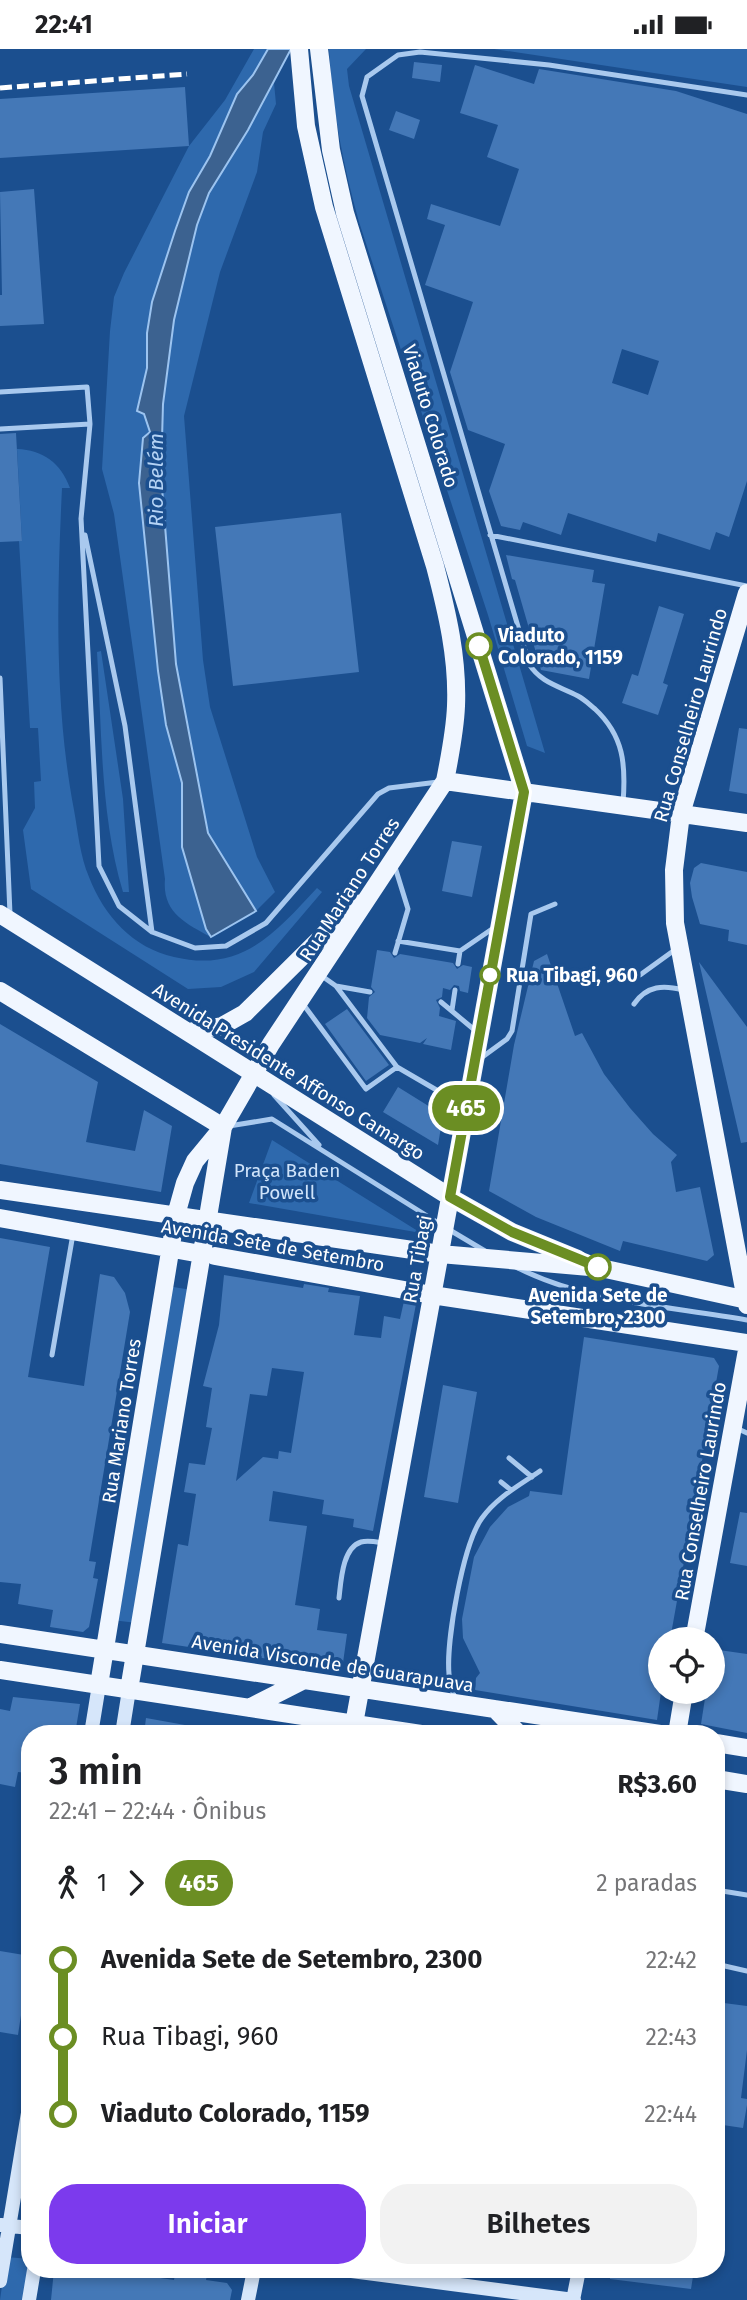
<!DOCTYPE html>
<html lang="pt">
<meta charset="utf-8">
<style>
:root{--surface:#fff;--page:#f2f2f2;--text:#202124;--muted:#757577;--accent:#7c3aed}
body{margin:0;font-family:"Fira Sans",sans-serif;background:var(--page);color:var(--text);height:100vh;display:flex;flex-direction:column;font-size:26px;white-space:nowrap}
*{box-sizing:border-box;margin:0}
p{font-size:23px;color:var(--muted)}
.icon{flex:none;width:38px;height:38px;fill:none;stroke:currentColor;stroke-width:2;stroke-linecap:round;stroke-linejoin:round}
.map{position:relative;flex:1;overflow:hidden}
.drawer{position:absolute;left:21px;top:1676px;width:704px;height:553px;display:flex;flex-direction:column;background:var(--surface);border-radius:28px;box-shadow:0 4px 10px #0003}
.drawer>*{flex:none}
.badge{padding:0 14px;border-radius:23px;font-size:24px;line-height:46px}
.tools{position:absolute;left:648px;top:1578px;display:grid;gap:14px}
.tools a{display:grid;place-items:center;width:77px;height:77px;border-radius:50%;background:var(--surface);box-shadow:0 4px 10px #0003;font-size:35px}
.map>.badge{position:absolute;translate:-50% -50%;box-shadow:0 0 0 4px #fff}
.legs{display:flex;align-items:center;gap:10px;height:77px;padding:0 28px;font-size:23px}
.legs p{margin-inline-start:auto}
.overview{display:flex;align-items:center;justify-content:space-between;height:119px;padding:0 28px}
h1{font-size:38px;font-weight:600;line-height:52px}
.button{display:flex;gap:14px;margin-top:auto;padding:14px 28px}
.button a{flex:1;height:80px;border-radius:28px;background:var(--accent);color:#fff;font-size:28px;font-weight:600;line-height:80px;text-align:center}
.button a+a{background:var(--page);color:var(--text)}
ul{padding:0 28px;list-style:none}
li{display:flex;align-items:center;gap:24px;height:77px;font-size:26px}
li i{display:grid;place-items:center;width:10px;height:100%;margin:0 9px;background:currentColor}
li i::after{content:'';width:18px;height:18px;margin:-9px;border:5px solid;border-radius:50%;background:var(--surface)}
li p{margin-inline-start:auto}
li:first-child i{background:linear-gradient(#0000 50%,currentColor 0)}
li:last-child i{background:linear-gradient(currentColor 50%,#0000 0)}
.status{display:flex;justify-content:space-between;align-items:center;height:49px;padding:0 35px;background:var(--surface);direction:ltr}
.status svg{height:19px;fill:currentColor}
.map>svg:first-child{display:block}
</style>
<div class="status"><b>22:41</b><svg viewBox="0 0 49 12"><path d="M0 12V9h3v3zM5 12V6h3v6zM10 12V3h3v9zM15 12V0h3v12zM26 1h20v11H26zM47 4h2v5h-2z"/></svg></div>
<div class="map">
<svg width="747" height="2251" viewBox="0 0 747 2251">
<rect width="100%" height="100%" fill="#1b4f8f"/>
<path fill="#2e69ad" d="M254 0H268L253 26 237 45 210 107 189 143 175 182 147 284V319L137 361 144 364 150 383 139 434 158 622 166 676 182 734V798L206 880 211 888C185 874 162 863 165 830L114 465 102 420 110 282 114 248 124 224 189 97 225 51Z
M329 0H366L347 20 349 37 545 704 527 697 488 566 359 173C343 116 332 59 329 0Z
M494 0H747V38Z
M274 34 276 55 263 83 257 123 220 223 184 367 203 611 210 658 257 808 275 843 256 862 208 784 176 615 161 426 163 355 174 271 197 176 209 144Z
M17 400C43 401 61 414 70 439H62C57 545 54 656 74 761 78 783 80 807 89 828 104 867 133 899 174 908 242 924 275 884 317 839L322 843 254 923 221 938 188 940 31 840 23 781 35 759 34 733 41 732 38 679H30L19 492H22Z
M101 602 123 750 129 843H123C100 766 102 682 97 603Z
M272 1091 421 1184 249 1154Z
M167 1237 192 1241 137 1574 112 1571Z
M6 2208 30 2210 25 2251H0Z"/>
<path fill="#3c6290" stroke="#9cc4f0" stroke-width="2" d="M268 0H291L248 81 209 144 197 176 174 271 163 355 161 426 176 615 208 784 256 862 211 888 206 880 182 798V734L166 676 158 622 139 434 143 389 150 383 144 365 137 362 147 319V284L152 253 175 182 189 143 210 107 237 45 253 26Z"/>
<path fill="#4478b7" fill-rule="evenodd" d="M414 13 442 16 440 33 412 29Z
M475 16 534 35 539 20 676 42 747 65V432L729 488 716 483 710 501 658 484 656 493 568 464 561 486 523 473 520 481 501 477 489 442 505 395 468 381 450 323 473 253 425 236 445 176 427 170 431 155 500 177 519 120 487 108 498 76 460 64ZM622 300 659 312 648 346 612 334Z
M185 38 189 97 0 109V50Z
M396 62 420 71 414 90 389 81Z
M34 140 44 275 0 277V246H2L0 143Z
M16 384 22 492 0 493V385Z
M341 464 359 623 233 637 215 478Z
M506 506 594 521 592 533 605 535 589 630 541 621 515 531 512 530Z
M659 557 684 565 663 634 668 636 658 666 622 654 632 625 638 627Z
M739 679 747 680V745L729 742Z
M452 792 482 797 472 848 442 842Z
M701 814 747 823V896L728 892 729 881 700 875 692 848 690 834 694 819Z
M377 901 390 903 394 909 400 905 453 914 457 920 463 916 472 918 468 944 460 942 459 937 454 936 450 941 443 939 442 948 436 951 440 959 439 967 456 972 451 1001 423 995 427 989 420 994 380 986 367 969 369 948 375 943 371 938Z
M547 905 575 987 582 984 604 1025 630 1059 653 1085 677 1106 671 1113 676 1143 700 1138 714 1206 707 1212 623 1192 620 1202 536 1168 489 1142 514 996 534 912Z
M699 913 747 978V1093L741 1094Z
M347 960 389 1016 366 1032 325 975Z
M0 975 98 1033 86 1093 135 1102 144 1061 172 1077 161 1143 0 1115Z
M398 1038 443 1066 438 1096 383 1063Z
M0 1189 50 1198 28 1328 84 1337 100 1225 114 1228 125 1244 130 1263 89 1512 96 1513 93 1529 98 1530 89 1578 83 1583 50 1578 53 1561 18 1555 21 1535 0 1533Z
M309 1197 335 1201 332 1216 307 1212Z
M224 1226 303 1239 304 1235 329 1239 328 1243 360 1247 354 1286 381 1289 384 1267 400 1270 404 1252 416 1255 373 1482 353 1478 354 1470 322 1465 324 1451 273 1442 269 1472 307 1477 295 1556 320 1560 317 1581 347 1585 342 1621 162 1594 178 1495 188 1497 196 1445 184 1443 189 1414 205 1416 212 1379 206 1378 212 1339 203 1337 219 1276ZM272 1319 304 1323 291 1404 279 1402 278 1410 263 1408 236 1432 250 1345 267 1347Z
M584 1288 714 1309 719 1317 670 1591H660L661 1643 657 1671 475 1641 476 1629 480 1624 463 1589 462 1570 474 1508 490 1478 508 1458 529 1447 530 1442 562 1446Z
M443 1336 477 1343 458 1454 424 1448Z
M740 1463 747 1464V1517L730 1514Z
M712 1600 747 1605V1684L701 1675 706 1643H712Z
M13 1648 80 1655 75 1685H30L28 1724 18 1723 15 1738 0 1735V1660L10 1662Z
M146 1669 196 1678 195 1685H144Z
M0 1902 30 1907 18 1986 0 1983Z
M716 1953 747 1957V2001L741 2049 747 2050V2056L743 2079 716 2075V2025L721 1992 716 1991Z
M54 2221H119V2223L174 2231 176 2221H179L207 2226 206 2231 227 2234 232 2241 230 2251H51Z
M610 2221H694L691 2240 610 2230Z"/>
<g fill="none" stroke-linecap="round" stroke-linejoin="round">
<path stroke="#a9c9ee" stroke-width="5" d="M0 343 87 338 90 375 81 470
M0 380 90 375
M81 469 99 817 119 857 152 883 195 899 226 897 266 874 378 745 389 739 438 733
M85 486 125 677 152 883
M490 486 747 537
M0 629 10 865
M623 754C626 716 624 687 595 660 589 655 584 650 578 647 559 637 541 634 529 615L362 47 367 28 398 6 420 3 549 16 747 46
M395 818 408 860 395 904
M398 892 460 902 495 878
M458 915 460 902
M622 924 640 926 676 900
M336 937 370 943
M441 953 477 983
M303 955 366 1040 397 1018 336 937 319 925
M634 955C647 936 664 936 683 941
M452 961 455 941
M481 1009 507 990 512 982 531 865 555 855
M397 1018 464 1057
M274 1046 319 1096
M229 1077 272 1070 440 1175
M448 1180 485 1202
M516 1218C586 1254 670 1257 747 1271
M52 1306 73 1185
M736 1379 747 1384
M509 1409 532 1428
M501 1433 511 1441
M339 1549C341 1533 342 1499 361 1493 368 1491 377 1493 384 1494
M455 1650C453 1642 449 1633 449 1625 446 1592 463 1495 482 1469 497 1448 520 1436 540 1422
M716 1841 747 1846
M716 1915 747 1922"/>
<path stroke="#d6e6fa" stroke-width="14" d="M91 1685 99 1636
M122 1685 129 1641
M1 2176 30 2179
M344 2221 574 2251
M0 2232 30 2052
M29 2251 34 2221
M248 2251 254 2221
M573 2251 579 2221"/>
<path stroke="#f0f6ff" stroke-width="18" d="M319 0 331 101 345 164 524 743 354 1675
M747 544 681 765 674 821 675 874 747 1256
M445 732 747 774
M0 865 450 1148 512 1183 578 1210
M0 942 223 1078
M188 983 222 977 245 964 356 854
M0 1141 440 1205 601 1219 747 1251
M0 1169 201 1205
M215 1207 432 1246 747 1294
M0 1585 660 1685
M694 1591 747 1301
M0 1621 421 1685
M99 1636 176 1166 185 1134 195 1112 223 1078 271 995 445 732C450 707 455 682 456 657 458 609 447 563 435 517L324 158 306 77 299 0
M129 1641 223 1078
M249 1659 304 1631
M495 1660 519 1685
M677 1685 684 1643
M716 1694 747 1699
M716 1730 747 1735"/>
<path stroke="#fff" stroke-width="5" stroke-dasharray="12 5" stroke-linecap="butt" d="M0 39 187 25"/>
</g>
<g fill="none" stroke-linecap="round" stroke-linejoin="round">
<g stroke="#fff" stroke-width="16">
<path id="line-1" d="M479 597 524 743 450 1148 512 1183 598 1218"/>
</g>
<use href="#line-1" stroke="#6b8e23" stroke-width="10"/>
</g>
<g fill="#fff" stroke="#6b8e23" stroke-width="3.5">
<circle cx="479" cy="597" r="12"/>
<circle cx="490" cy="926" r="9"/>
<circle cx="598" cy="1218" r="12"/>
</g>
<g text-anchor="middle" stroke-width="7" stroke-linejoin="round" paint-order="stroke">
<g font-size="19" fill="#fff" stroke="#1b4f8f">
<text transform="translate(431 367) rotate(73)" y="7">Viaduto Colorado</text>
<text transform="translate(690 666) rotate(-74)" y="7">Rua Conselheiro Laurindo</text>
<text transform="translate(349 840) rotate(-57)" y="7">Rua Mariano Torres</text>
<text transform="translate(289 1022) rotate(32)" y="7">Avenida Presidente Affonso Camargo</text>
<text transform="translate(273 1196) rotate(10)" y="7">Avenida Sete de Setembro</text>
<text transform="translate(417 1210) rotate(-80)" y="7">Rua Tibagi</text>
<text transform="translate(121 1372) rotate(-81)" y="7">Rua Mariano Torres</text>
<text transform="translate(700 1442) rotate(-80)" y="7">Rua Conselheiro Laurindo</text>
<text transform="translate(333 1614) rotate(9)" y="7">Avenida Visconde de Guarapuava</text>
</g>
<g font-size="19" font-weight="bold" fill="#fff" stroke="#1b4f8f" text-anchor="start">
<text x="498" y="593">Viaduto<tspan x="498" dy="22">Colorado, 1159</tspan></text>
<text x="506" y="933">Rua Tibagi, 960</text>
<text x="598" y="1253" text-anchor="middle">Avenida Sete de<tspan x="598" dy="22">Setembro, 2300</tspan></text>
</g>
<g font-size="19" fill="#cfe3fa" stroke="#1b4f8f">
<text x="287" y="1128">Praça Baden<tspan x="287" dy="22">Powell</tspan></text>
</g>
<g font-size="21" font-style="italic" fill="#b5d3f5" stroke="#1b4f8f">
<text transform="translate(156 431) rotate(-90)" y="7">Rio Belém</text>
</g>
</g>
</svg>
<div class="tools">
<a><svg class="icon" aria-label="locate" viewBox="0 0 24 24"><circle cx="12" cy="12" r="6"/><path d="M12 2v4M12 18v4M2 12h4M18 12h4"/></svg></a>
</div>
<b class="badge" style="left:466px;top:1059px;background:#6b8e23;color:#fff">465</b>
<section class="drawer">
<div class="overview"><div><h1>3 min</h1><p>22:41 – 22:44 · Ônibus</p></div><b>R$3.60</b></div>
<div class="legs"><svg class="icon" aria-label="walk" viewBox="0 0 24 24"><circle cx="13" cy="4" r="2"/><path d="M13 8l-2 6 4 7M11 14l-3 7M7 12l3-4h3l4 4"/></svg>1<svg class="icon" aria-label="forward" viewBox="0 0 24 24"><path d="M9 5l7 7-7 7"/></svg><b class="badge" style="background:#6b8e23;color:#fff">465</b><p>2 paradas</p></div>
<ul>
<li><i style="color:#6b8e23"></i><b>Avenida Sete de Setembro, 2300</b><p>22:42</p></li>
<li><i style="color:#6b8e23"></i><span>Rua Tibagi, 960</span><p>22:43</p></li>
<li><i style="color:#6b8e23"></i><b>Viaduto Colorado, 1159</b><p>22:44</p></li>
</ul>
<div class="button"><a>Iniciar</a><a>Bilhetes</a></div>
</section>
</div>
